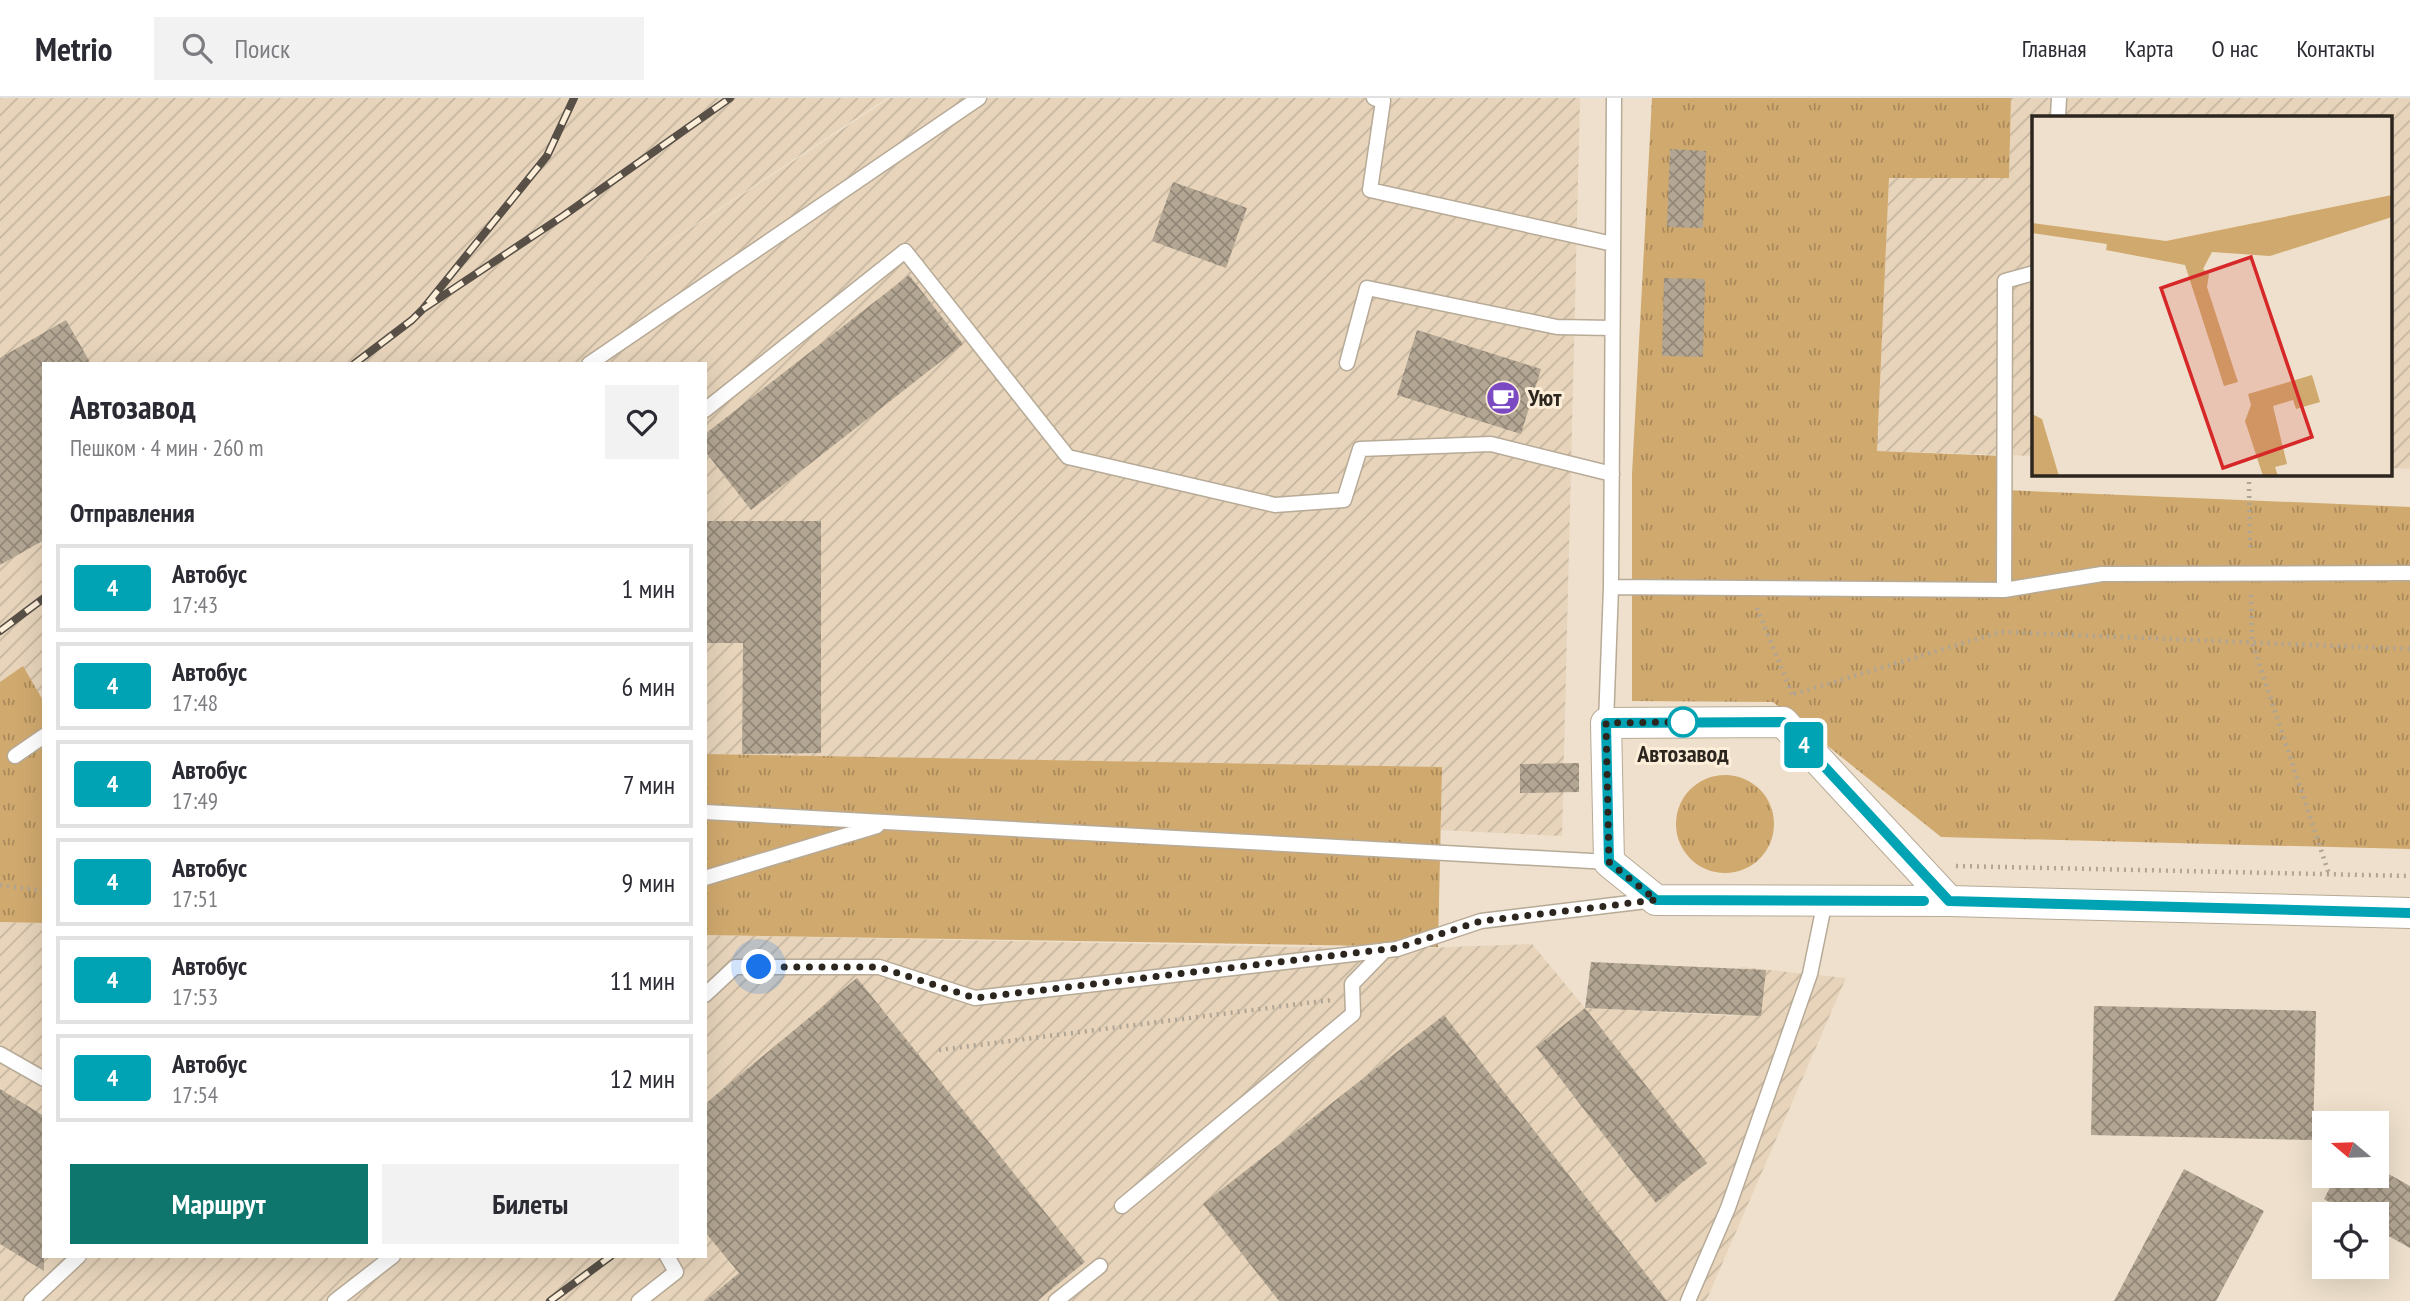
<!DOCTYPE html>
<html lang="ru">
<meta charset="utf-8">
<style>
:root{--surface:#fff;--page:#f2f2f3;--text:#2b2b33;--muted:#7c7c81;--line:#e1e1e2;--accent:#0f766e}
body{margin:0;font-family:"PT Sans Narrow",sans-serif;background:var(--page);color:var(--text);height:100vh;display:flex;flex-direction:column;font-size:26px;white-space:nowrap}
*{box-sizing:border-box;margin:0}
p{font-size:23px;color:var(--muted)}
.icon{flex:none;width:38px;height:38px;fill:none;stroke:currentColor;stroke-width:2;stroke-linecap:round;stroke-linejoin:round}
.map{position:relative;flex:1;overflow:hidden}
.panel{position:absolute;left:42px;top:264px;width:665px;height:896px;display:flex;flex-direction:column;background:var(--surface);border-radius:0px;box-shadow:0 7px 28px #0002}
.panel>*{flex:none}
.badge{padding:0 14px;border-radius:5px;font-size:24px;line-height:46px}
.needle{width:46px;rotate:289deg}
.fabs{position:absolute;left:2312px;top:1013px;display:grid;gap:14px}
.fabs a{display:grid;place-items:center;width:77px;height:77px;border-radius:0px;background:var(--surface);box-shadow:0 7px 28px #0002;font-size:35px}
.you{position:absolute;width:35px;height:35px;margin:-18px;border:5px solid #fff;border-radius:50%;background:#1a73e8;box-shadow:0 0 0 10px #1a73e833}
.map>.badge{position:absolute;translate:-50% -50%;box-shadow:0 0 0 4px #fff}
h2{padding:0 28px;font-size:26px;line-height:63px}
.round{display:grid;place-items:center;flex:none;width:74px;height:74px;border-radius:0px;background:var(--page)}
.summary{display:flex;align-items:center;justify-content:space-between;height:119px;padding:0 28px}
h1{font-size:33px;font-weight:700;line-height:52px}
.button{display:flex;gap:14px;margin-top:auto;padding:14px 28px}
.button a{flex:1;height:80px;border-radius:0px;background:var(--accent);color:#fff;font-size:28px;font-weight:700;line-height:80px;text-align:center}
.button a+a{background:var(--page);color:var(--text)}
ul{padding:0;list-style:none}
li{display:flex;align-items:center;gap:21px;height:88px;margin:0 14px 10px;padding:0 14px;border:4px solid var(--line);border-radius:0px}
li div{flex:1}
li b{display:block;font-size:26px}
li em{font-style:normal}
li .badge{min-width:77px;font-weight:700;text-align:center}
header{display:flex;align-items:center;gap:42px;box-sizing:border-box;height:98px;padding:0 35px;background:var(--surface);border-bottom:2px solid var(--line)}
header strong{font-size:33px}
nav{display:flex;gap:38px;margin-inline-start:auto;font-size:24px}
.search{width:490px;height:63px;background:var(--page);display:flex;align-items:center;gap:18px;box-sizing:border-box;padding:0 24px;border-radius:0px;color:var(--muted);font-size:26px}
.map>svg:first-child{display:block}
</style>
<header>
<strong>Metrio</strong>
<div class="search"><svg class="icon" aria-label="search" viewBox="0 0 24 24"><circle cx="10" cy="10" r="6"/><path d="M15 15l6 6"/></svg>Поиск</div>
<nav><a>Главная</a><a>Карта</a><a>О нас</a><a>Контакты</a></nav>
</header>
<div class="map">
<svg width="2410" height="1203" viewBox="0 0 2410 1203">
<defs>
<pattern id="industrial-furrows" width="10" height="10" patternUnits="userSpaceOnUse" patternTransform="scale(1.75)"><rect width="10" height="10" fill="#e7d4bb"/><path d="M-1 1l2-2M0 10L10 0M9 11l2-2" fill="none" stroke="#c6b6a0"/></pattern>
<pattern id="grass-tufts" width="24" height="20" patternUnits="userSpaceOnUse" patternTransform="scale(1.75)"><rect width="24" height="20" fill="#d0a96e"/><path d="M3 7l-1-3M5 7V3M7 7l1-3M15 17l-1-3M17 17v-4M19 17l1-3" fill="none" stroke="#a9895a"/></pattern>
<pattern id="building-cross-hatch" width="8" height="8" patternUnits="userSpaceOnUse" patternTransform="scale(1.75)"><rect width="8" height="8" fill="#b3a693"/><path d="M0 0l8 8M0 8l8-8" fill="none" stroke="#928777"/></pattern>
</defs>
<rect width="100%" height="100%" fill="#eee0cc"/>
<path fill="url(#industrial-furrows)" d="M0 0H887L535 232 890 0H1580L1562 738 1441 732V669L705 656V266H44V604L23 569 0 584Z
M2011 0H2410V371L2391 370V19H2034V358L1877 353 1889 80H2009Z
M0 824 44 825V1158H705V837L1397 851 1532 846 1585 910 1733 918 1741 869 1846 880 1706 1203H0Z"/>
<path fill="url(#grass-tufts)" d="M1652 0H2011L2009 80H1889L1877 353 2003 358 2005 392 2410 409V751L1941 739 1773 604 1632 603V376Z
M23 568 44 604V825L0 824V584Z
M705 656 1442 669 1438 849 705 837Z
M1676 726a49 49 0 1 1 98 0a49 49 0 1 1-98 0Z"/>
<path fill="url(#building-cross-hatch)" d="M1670 51 1706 53 1703 130 1667 129Z
M1173 84 1247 110 1226 170 1152 143Z
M909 177 963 246 751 412 705 353V336Z
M1664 180 1705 181 1703 259 1662 258Z
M66 222 91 266H44V442L0 467V260Z
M1417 232 1541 271 1521 336 1397 297Z
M705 423H821V655L742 656 743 545H705Z
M1579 665V694L1520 695V666Z
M1591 864 1766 872 1761 918 1585 910Z
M857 880 1085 1164 1037 1203H705L739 1175 705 1134V1006Z
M2094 908 2316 913 2313 1042 2091 1037Z
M1585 910 1707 1065 1656 1105 1536 949Z
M1444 917 1667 1203H1279L1203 1106Z
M0 991 44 1018V1173L0 1146Z
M2376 1069 2410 1088V1150L2376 1131V1116H2351L2324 1101 2336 1078H2376Z
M2184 1071 2264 1113 2216 1203H2114Z"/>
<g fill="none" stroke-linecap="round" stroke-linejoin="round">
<g stroke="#b7aa97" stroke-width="17">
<path id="lane" d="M1374 0 1383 3 1370 92 1613 146
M2058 19 2059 0
M1347 265 1367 190 1557 229 1612 230
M589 266 979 0
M705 312 905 153 1068 359 1275 407 1344 402 1360 351 1491 346 1612 376
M1611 489 2004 492 2102 476 2410 475
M2004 492 2005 183 2034 175
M1606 625 1611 489 1614 0
M15 658 44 638
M705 714 1609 764
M705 780 877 728
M705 897 735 869H879L975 900 1397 851 1481 823 1655 802
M0 956 44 981
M1122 1108 1353 916 1352 886 1385 852
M31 1203 79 1158
M335 1203 393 1158
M639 1203 676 1174 667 1158
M1056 1203 1100 1168
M1688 1203 1728 1110 1810 876 1825 803"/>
</g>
<g stroke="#b7aa97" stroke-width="32">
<path id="street" d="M1949 803 1783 624 1606 625 1609 764 1656 802 1949 803 2410 815"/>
</g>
<path stroke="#b0a595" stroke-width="4.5" stroke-dasharray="2 5" stroke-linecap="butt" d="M2249 384 2250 453
M2251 497 2252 544 2329 776
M1757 510 1792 596
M1794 596 2000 534 2410 551
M1956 768 2410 778
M0 787 44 793
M939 952 1331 902"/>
<use href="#lane" stroke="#fff" stroke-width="14"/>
<use href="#street" stroke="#fff" stroke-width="30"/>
<g stroke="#585046" stroke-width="8">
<path id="rail" d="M423 211 563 118 730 0
M354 266 412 222 423 211 547 58 574 0
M0 533 44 500
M550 1203 611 1158"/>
</g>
<use href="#rail" stroke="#fceed9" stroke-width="5" stroke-dasharray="16" stroke-linecap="butt"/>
</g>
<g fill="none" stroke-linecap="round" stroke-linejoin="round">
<g stroke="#fff" stroke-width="16">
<path id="line" d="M1924 803 1656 802 1609 764 1606 625 1783 624 1949 803 2410 815"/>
</g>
<use href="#line" stroke="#00a3b4" stroke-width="10"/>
<path stroke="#2c261f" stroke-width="7" stroke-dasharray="0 12.6" d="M759 869H879L975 900 1397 850 1481 823 1656 802 1609 764 1606 625 1683 624"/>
</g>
<defs>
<g id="cafe-disc" transform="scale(1.75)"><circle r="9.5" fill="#7b49c1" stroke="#fceed9"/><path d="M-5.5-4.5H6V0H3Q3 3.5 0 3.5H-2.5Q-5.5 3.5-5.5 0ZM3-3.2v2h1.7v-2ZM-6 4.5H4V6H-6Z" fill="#fff"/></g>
</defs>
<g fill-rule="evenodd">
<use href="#cafe-disc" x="1503" y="300"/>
</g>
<circle fill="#fff" stroke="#00a3b4" stroke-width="3.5" cx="1683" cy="624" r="14"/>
<g text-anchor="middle" stroke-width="6" stroke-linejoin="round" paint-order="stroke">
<g font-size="24" font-weight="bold" fill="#2c261f" stroke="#fceed9" text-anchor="start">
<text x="1528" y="308">Уют</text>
</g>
<g font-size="24" font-weight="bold" fill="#2c261f" stroke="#fceed9">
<text x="1683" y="664">Автозавод</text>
</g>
</g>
<g transform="translate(2032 18)">
<rect width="360" height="360" fill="#eee0cc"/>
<path d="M360 79V101L238 140 180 136 171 153 177 158 175 171 206 266 192 270 153 149 74 134 75 128 0 117V107L134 125ZM280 259 288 286 264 293 261 284 241 290 255 348 243 351 246 360H231L213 305 219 289 216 278Z" fill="#d0a96e"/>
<path d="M0 298 10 303 27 360H0Z" fill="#d0a96e"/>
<path fill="#d62828" fill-opacity="0.15" stroke="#d62828" stroke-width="3.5" d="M219 141 280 321 191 352 129 172Z"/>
<rect width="360" height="360" fill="none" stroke="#2c261f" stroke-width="3.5"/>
</g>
</svg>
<div class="fabs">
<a><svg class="needle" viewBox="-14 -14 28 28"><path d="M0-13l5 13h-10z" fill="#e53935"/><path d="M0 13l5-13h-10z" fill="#7c7c81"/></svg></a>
<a><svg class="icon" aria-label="locate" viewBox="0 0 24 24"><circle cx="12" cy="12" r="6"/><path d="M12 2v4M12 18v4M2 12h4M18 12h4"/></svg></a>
</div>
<div class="you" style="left:759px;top:869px"></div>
<b class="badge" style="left:1804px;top:647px;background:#00a3b4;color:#fff">4</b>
<section class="panel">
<div class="summary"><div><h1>Автозавод</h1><p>Пешком · 4 мин · 260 m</p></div><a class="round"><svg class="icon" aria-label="heart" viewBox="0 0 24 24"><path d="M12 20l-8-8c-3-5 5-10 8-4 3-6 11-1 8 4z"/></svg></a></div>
<h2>Отправления</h2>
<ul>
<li><span class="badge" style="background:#00a3b4;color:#fff">4</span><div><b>Автобус</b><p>17:43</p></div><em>1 мин</em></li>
<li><span class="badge" style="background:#00a3b4;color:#fff">4</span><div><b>Автобус</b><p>17:48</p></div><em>6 мин</em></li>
<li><span class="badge" style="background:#00a3b4;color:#fff">4</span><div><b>Автобус</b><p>17:49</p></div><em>7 мин</em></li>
<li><span class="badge" style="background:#00a3b4;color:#fff">4</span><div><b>Автобус</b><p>17:51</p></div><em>9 мин</em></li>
<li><span class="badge" style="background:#00a3b4;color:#fff">4</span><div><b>Автобус</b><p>17:53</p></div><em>11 мин</em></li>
<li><span class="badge" style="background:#00a3b4;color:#fff">4</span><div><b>Автобус</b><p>17:54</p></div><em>12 мин</em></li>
</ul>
<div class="button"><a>Маршрут</a><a>Билеты</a></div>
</section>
</div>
